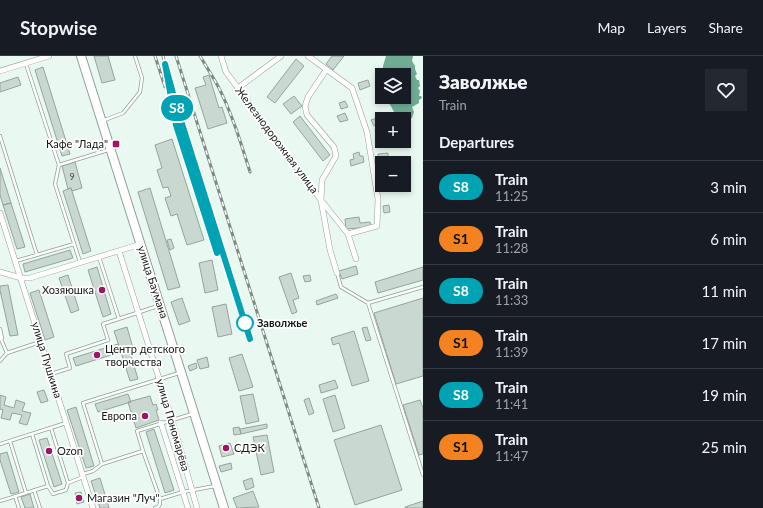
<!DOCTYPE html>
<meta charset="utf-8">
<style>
:root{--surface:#171b24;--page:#242831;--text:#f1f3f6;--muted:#9ea1a6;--line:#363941}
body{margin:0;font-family:Lato,sans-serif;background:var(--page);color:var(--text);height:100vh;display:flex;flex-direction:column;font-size:15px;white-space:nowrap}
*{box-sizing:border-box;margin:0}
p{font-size:13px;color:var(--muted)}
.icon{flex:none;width:22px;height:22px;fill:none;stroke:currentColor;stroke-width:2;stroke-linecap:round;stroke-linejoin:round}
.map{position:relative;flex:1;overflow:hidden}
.drawer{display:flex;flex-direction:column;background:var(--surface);width:340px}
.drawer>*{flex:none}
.badge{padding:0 8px;border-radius:13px;font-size:14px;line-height:26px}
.tools{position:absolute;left:375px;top:12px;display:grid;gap:8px}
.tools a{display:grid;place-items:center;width:36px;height:36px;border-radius:0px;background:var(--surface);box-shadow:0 2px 6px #0003;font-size:20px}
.map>.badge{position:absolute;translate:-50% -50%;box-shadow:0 0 0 2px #fff}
h2{padding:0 16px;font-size:15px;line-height:36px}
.round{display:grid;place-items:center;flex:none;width:42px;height:42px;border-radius:0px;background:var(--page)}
.headline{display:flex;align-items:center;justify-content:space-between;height:68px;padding:0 16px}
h1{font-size:19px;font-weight:800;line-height:30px}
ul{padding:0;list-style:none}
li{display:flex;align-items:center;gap:12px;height:52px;padding:0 16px;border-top:1px solid var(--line)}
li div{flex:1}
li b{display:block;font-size:15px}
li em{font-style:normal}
li .badge{min-width:44px;font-weight:700;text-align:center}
header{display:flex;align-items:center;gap:24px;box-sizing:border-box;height:56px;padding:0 20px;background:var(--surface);border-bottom:1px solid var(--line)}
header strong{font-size:19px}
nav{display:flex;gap:22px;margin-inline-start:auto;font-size:14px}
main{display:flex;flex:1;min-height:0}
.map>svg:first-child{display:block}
</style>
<header>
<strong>Stopwise</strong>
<nav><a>Map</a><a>Layers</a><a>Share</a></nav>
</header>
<main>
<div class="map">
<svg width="423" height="452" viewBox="0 0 423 452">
<rect width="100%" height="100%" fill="#e9f9f2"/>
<path fill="#70ac94" d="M386 0H413L412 5 415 10V13L417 18 415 20 417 24H419L420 30 418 32 420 35 419 40H421L422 42 419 44V47L412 51 414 56 412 62C401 63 396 62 392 52 390 48 387 46 387 41H404V19H383V10Z"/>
<path fill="#c9d8d1" stroke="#95a49d" d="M94 0H108L115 24 102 27Z
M332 0H344L333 14 326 8Z
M296 3 304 10 275 47 267 41Z
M43 11 70 98 62 100 35 14Z
M209 19 219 52 222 51 227 67 208 73 195 32 206 29 203 21Z
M18 21 21 29 0 36V27Z
M368 24 370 30 360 34 358 27Z
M294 40 302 50 291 58 283 48Z
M345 45 348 51 341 53 339 47Z
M345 57 348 64 340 66 337 60Z
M300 60 330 99 323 105 293 66Z
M380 61 382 67 374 70 371 64Z
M381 73 382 82 378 84 375 75Z
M172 83 204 184 187 189 177 158 171 160 165 142 171 140 168 131 163 132 157 114 162 112 155 89Z
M359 96 360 100H363L364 106 351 110 350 104 354 103 353 98Z
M388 97V104L379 105 378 98Z
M75 106 82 132 72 135 71 132 68 133 62 110Z
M0 112 11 147 3 149 0 139Z
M71 132 91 195 83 198 63 135Z
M150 132 180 231 168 234 138 136Z
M11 147 25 191 17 193 3 149Z
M389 149 390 156 384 157 383 150Z
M359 161 360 167 370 166 371 171 346 173 345 163Z
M171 183 174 192 170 194 167 184Z
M70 194 73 202 25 216 23 208Z
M212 204 218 234 205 237 199 207Z
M356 210 358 218 342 223 339 215Z
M97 211 111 258 103 261 88 214Z
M423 211V224L378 237 375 226Z
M291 217 299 242 293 244 297 256 292 258 279 221Z
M68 219 79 254 71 257 59 222Z
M310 219 311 225 305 226 303 220Z
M8 229 18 279 10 280 0 234V230Z
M39 234 54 281 45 284 30 237Z
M336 238 338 242 317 249 316 245Z
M182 242 190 265 179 269 171 246Z
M423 242V320L396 328 374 257Z
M226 248 232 278 218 281 212 251Z
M127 271 133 292 121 296 114 275Z
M367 271 371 284 366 285 362 272Z
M354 275 369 325 352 330 339 287 333 289 331 282Z
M118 288 121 296 76 310 73 302Z
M129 293 138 323 130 325 121 296Z
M242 298 253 331 239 335 229 302Z
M207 301 209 311 200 313 197 304Z
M196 307 197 312 190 315 188 310Z
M335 324 338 332 321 337 319 329Z
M44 334 48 345 41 347 37 336Z
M128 338 131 346 98 356 95 348Z
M253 338 259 365 246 368 240 340Z
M0 339 6 341 4 349 14 352 16 344 25 347 22 355 31 357 27 369 19 367 22 359 12 357 10 364 1 362 3 354 0 353Z
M335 339 345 372 333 376 323 343Z
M150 340 153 349 156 348 158 354H156L159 364 136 372 128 346Z
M309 342 314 357 309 359 304 344Z
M420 344 423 352V398L419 399 403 349Z
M76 351 94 410 86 412 67 354Z
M267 368V372L241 378 240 373Z
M381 369 402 434 355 449 334 384Z
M239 371 241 378 234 379 233 372Z
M154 373 174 434 165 437 146 376Z
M267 379 274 416 261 419 253 381Z
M47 382 62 428 54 431 39 384Z
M230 387 234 398 222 401 219 390Z
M7 396 19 436 11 438 0 404V398Z
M231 407 232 413 221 416 219 410Z
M100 422 109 452H100L91 425Z
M252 422 254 431 246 434 243 425Z
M253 435 259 451 237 452 233 442Z
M81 436 84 446 77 448 75 437Z
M30 438 34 452H25L21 441Z
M423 445V452H405V451Z"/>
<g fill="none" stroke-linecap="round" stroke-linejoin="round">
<g stroke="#919f98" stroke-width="4">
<path id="lane" d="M26 8 59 109
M102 65 123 57 140 36 142 22 135 0
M0 80 37 199
M99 201 119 263
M16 205 74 188
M80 206 55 128 59 109 108 94
M337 217 341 231 368 247
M423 231 368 247 423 419
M0 273 2 282
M0 281 7 297
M0 305 7 297 40 286
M51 318 70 312 66 298 108 284 103 268 158 250
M51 372 68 427 83 421
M32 378 48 430
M10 385 26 437
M0 388 66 367
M143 395 160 443 183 436 215 430
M102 408 83 347 179 317
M83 418 93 415 102 408 143 395 137 375 192 358
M34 434 40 452
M15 440 19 452
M0 445 48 430 53 438 66 434 68 427
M155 452 158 451 160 448V443"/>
</g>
<g stroke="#919f98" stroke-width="6">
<path id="street" d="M221 0 226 16 321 144 330 194 337 217
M308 0 352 32 367 76 378 143 377 170 348 178
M326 14 308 41 305 50 307 59 334 91 336 100 322 124 321 144 348 178 356 203
M0 15 49 0
M238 32 281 0
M0 157 93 452
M119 195 172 364 197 452
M0 216 21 222H30L141 188
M161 367 188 452"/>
</g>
<g stroke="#919f98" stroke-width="10">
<path id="primary" d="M81 0 224 452"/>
</g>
<use href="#lane" stroke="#fff" stroke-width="2.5"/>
<use href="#street" stroke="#fff" stroke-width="5"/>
<use href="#primary" stroke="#fff" stroke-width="8"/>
<g stroke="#7f8a85" stroke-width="3">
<path id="rail" d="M155 0 165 31
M163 0 177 52 250 283
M176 0 319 452
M200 0C206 10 213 21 219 32 232 58 241 87 250 116"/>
</g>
<use href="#rail" stroke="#fff" stroke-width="1.5" stroke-dasharray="4.5" stroke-linecap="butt"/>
</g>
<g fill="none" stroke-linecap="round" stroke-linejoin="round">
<g stroke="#fff" stroke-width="9">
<path id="line" d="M217 197 176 69 165 8 177 52 250 283"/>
</g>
<use href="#line" stroke="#00a3b4" stroke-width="6"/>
</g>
<g fill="#9f1561" stroke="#fff" stroke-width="1.5">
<rect x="112" y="84" width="8" height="8" rx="2"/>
<circle cx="102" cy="234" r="4"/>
<circle cx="97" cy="299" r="4"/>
<circle cx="145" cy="360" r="4"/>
<circle cx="226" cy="392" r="4"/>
<circle cx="49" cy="395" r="4"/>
<circle cx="79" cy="442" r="4"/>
</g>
<circle fill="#fff" stroke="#00a3b4" stroke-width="2" cx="245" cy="267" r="8"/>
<g text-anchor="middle" stroke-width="3.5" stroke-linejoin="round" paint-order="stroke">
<g font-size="9" fill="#404845">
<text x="72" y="124">9</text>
</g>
<g font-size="11" fill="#131816" stroke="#fff">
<text transform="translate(277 84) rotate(53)" y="4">Железнодорожная улица</text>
<text transform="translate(153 226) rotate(72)" y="4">улица Баумана</text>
<text transform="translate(47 304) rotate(73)" y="4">улица Пушкина</text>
<text transform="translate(173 369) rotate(74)" y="4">улица Пономарёва</text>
</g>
<g font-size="11" fill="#131816" stroke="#fff" text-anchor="start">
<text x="108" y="92" text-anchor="end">Кафе "Лада"</text>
<text x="94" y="238" text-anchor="end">Хозяюшка</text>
<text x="105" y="297">Центр детского<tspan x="105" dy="13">творчества</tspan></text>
<text x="137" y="364" text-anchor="end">Европа</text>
<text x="234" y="396">СДЭК</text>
<text x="57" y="399">Ozon</text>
<text x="87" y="446">Магазин "Луч"</text>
</g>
<g font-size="11" font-weight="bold" fill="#131816" stroke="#fff" text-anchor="start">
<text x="257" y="271">Заволжье</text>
</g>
</g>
</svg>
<div class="tools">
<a><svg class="icon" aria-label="layers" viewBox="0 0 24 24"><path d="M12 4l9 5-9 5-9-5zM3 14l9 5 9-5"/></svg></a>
<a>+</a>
<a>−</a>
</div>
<b class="badge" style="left:177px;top:52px;background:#00a3b4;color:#fff">S8</b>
</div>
<section class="drawer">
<div class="headline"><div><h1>Заволжье</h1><p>Train</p></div><a class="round"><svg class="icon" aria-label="heart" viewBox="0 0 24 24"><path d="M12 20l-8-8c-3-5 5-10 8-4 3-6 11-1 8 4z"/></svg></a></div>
<h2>Departures</h2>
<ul>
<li><span class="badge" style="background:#00a3b4;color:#fff">S8</span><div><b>Train</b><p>11:25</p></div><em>3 min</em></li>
<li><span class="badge" style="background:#f58220;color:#111">S1</span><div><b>Train</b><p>11:28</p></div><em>6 min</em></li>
<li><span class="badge" style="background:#00a3b4;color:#fff">S8</span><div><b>Train</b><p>11:33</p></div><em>11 min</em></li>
<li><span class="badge" style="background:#f58220;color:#111">S1</span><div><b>Train</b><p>11:39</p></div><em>17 min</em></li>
<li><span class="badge" style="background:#00a3b4;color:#fff">S8</span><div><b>Train</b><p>11:41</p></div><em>19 min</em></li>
<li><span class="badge" style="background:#f58220;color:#111">S1</span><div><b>Train</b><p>11:47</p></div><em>25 min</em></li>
</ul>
</section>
</main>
